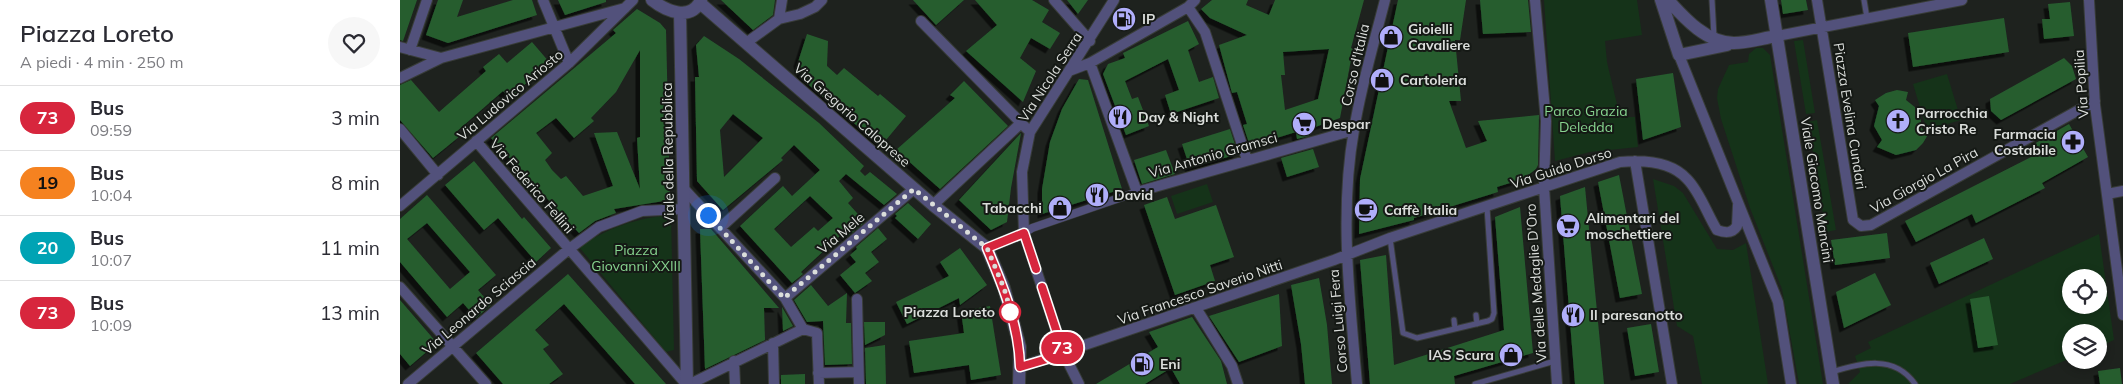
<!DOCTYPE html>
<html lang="it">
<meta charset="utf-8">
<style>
:root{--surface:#fff;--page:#f7f7f7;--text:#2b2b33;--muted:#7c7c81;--line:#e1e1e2}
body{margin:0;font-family:Mulish,sans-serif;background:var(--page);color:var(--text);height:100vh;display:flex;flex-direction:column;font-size:19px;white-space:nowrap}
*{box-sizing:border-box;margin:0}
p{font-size:16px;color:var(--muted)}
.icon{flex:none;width:28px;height:28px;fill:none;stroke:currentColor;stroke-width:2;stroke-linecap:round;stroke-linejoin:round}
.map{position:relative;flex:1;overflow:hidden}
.details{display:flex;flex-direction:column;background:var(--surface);width:400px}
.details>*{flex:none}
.badge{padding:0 10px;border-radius:16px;font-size:18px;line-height:32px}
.fabs{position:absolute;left:1662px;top:269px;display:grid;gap:10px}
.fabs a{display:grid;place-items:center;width:45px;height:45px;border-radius:50%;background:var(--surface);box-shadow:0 2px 8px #0003;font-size:25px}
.you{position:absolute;width:25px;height:25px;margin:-12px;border:4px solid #fff;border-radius:50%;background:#1a73e8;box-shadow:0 0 0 8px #1a73e833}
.map>.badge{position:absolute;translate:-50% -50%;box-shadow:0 0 0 2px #fff}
.round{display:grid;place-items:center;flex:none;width:52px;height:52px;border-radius:26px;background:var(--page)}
.head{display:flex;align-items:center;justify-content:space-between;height:85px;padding:0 20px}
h1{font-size:24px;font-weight:600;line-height:38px}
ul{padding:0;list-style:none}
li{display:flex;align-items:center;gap:15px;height:65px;padding:0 20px;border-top:1px solid var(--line)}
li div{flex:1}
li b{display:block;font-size:19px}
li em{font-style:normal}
li .badge{min-width:55px;font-weight:700;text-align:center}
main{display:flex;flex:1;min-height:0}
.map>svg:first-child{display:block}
</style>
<main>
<section class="details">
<div class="head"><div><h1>Piazza Loreto</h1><p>A piedi · 4 min · 250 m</p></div><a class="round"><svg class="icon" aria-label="heart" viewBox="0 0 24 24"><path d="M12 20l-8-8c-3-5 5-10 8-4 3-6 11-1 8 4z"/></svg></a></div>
<ul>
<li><span class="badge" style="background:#d7263d;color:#fff">73</span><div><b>Bus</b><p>09:59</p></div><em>3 min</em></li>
<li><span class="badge" style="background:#f58220;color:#111">19</span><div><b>Bus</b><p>10:04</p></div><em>8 min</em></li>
<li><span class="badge" style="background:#00a3b4;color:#fff">20</span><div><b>Bus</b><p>10:07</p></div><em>11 min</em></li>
<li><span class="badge" style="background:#d7263d;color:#fff">73</span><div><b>Bus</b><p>10:09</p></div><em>13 min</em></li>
</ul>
</section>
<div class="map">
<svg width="1723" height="384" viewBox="0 0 1723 384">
<defs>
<filter id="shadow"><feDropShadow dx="-4.5" dy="4.5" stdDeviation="0" flood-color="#0009"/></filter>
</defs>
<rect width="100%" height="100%" fill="#1e221e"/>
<path fill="#153319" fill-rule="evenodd" d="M1144 0H1237L1242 35 1205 41 1207 62 1220 117H1235L1238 147 1190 152 1155 161Z
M1403 40 1415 113 1406 114 1394 41Z
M1356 48H1363L1370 55 1423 384H1399L1382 289 1350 208 1321 119 1317 98 1318 89 1329 65 1348 62 1349 54Z
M1547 74 1561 120 1527 130 1513 84Z
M1417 120 1436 230 1426 232 1408 122Z
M1253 179 1274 186 1283 193 1317 249 1333 250 1346 243 1368 384H1302L1293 336 1277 326Z
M807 184 813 202 777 214 771 196Z
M271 215 274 350 266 352 179 247C208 228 236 218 271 215Z
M1699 234 1714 340 1699 347V332H1671V358L1610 384H1448L1460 372 1455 356 1471 348 1468 342ZM1671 278H1699V305H1671Z"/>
<path fill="#265d2f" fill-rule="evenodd" filter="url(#shadow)" d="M0 0H17L3 41 0 40Z
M38 0H63L57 17 113 0H132L137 15 48 43 26 35Z
M158 0H206V2L165 15Z
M321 0H375L373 15 353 30Z
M513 0H564L536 25Z
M575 0H632L649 10 642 22 660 33 650 49 631 38 620 58 636 71 623 102 566 51 597 25Z
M667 0H688L678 14Z
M812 0H848L846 5 869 15 875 0H964L951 48 953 49 940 118 907 130 909 136 897 139 896 132 850 146 843 125 847 124 837 92 832 93 819 45 847 35 810 18 801 9ZM929 49 918 99 885 110 881 75H885L883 52Z
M998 0H1066L1060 40H1055L1061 101H1049L1066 148 1087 141 1078 121 1139 115 1138 165 1136 169 1123 179 1097 187 1098 192 1014 218V220L959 234 960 179Z
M1080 0H1128L1131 32 1083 34Z
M1381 0H1406L1408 10 1383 14Z
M1670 2 1674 36 1644 39 1642 19H1650L1648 4Z
M237 9 260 23 266 30 270 200 214 209 216 213 195 221 179 233 91 138 216 33 213 30ZM240 50V137L237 138 240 189 217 132 194 133 213 186 183 196 166 176 161 179 152 170 145 160 152 153 136 133 156 118 174 138 194 121 191 118 216 92Z
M1604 18 1609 52 1513 67 1508 33Z
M788 21 799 44 788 50 799 82 813 77 819 98 771 114 765 95 779 90 768 59 725 81 732 99 738 97 749 126 726 135 703 74 708 64 725 58 723 53Z
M407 34 428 41 427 66 437 75 444 68 478 96 480 94 506 116 481 146 403 80 398 62Z
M304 36 339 59 419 123 464 166 460 171 465 176 470 172 497 194 484 205 446 174 439 181 453 198 448 203 465 222 447 237 443 233 401 272 403 274 392 283 340 226 383 186 392 196 420 170 394 145 381 158 383 160 323 210 297 181 295 77H299L296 45ZM333 114 363 138 324 177 320 130ZM410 196 433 218 418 231 414 227 391 247 374 229Z
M132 42 150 63 109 98 103 91 56 132 60 136 33 158 0 120V85L11 80 39 112 86 71 83 67 99 54 107 63Z
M1664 58 1672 66 1676 79 1601 120 1591 111 1590 99Z
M1273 73 1281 127 1243 140 1236 79Z
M679 79 688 80 722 189 642 214V189L650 142 662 109Z
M564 81 608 126 540 189 496 150 555 98 550 95Z
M1497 90 1508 92 1506 100 1516 108 1520 115 1522 129 1529 133 1523 143 1516 150 1496 155 1477 147 1482 140 1474 126 1479 106 1475 100 1486 93Z
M1669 124 1688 157 1642 183 1645 188 1576 223 1572 214 1516 242 1505 221 1639 153 1634 144Z
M830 129 838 154 790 168 782 144Z
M621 133 611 188 607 222 591 230 559 200Z
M913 149 919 167 887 177 881 158Z
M766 150 775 174 742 184 734 160Z
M74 161 122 219 124 217 151 248 136 262 98 218 84 230 45 185Z
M1219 175 1242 294 1220 298 1198 182Z
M1185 187 1204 384H1175L1160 196Z
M27 195 96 275 78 290 91 305 76 318 63 303 47 317 0 262V219ZM27 223 70 272 50 289 7 239Z
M767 197 775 219 816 205 834 257 810 265 815 281 775 295 744 205Z
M508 203 531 224 518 239 495 218 497 216 495 214Z
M1120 207 1133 353 1054 376 1055 384H970L960 260 986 255 994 365 1104 330 1095 217Z
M478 228 487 239 471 252 479 262 465 273 472 281 455 293 440 275 456 262 450 255 457 249 456 247Z
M300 229H311L379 308H364L365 340 305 369Z
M1487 233 1490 258 1435 265 1431 240Z
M1584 238 1593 259 1539 284 1530 263Z
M560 248 587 285 560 305 559 298 507 324 496 302 549 276 540 262Z
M1475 273 1491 305 1444 328 1436 292Z
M168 274 266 384H235L164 304 135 330 149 345 143 349 163 374 149 384H103L76 353Z
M919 278 927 325 932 384H905L901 344 891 285Z
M411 285 428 306 447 293 446 323H451L452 364 425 365 423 321 407 322 394 300Z
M879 294 882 346 839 362 809 316Z
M1589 296 1598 345 1578 348 1570 299Z
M0 300 37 343 10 366 0 354Z
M590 306 601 375 571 380 569 365 514 373 509 341 564 333 561 311Z
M382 307 393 326 383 331Z
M792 317 821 361 827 384H780L771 368 745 384H696L758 347 749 332Z
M464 322H485V335L465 345Z
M1251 324 1259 372 1235 376 1227 328Z
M485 345 486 384H466L465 348Z
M1720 368 1722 384H1700L1698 371Z
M405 374V384H381V375Z"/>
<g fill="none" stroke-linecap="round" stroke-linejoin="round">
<g stroke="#383c38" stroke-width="7">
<path id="service" d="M1312 0 1314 37
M1464 0 1467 18
M990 238 1003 333 1017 338 1088 321 1092 319 1094 313 1087 207
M1076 315 1077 324
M1054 320 1055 329
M1432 372C1461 363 1494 354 1515 384
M1075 384 1155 361"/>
</g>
<g stroke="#383c38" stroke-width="9">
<path id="pedestrian" d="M624 233 632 228 737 192"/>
</g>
<g stroke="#383c38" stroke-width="12">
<path id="minor" d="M143 0 169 63
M654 0 690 41
M1135 0 1146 121 1144 187 1157 384
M1417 0 1453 220 1461 226 1471 225 1695 101
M1689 0 1695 105 1723 315
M788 7 805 32 847 160
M379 19 382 0
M521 21 630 132
M1377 36 1562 0
M346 43 379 19 400 14 415 7 422 0
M0 47 41 58
M10 50 27 0
M1279 55 1378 302 1391 384
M690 63 737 192 954 130
M669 71 690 63 788 7 795 0
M0 78 41 58 225 8
M0 129 38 175
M76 141 286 384
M1235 161 1272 384
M284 189 385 298 403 329 417 333 419 384
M1707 194 1723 191
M533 205 620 124
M0 206 169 63 233 0
M320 228 375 178
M587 248 624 233
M0 287 86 384
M385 298 514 189
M457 299 459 384
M796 308 832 366 838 384
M373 343 374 384
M334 361 335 384
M620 367 934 260 990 238 1220 162C1241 160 1271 161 1287 179 1300 192 1307 214 1317 230 1325 233 1332 234 1337 226L1338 205
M418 373 458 372
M8 384 169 249 199 227 242 211 284 209
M290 384 403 329
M679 384 664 354 624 233 622 172 630 132 714 0
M957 384C950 300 939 214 954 130 961 86 974 43 985 0"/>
</g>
<g stroke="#383c38" stroke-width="14">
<path id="tertiary" d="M252 0C266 11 291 22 301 0
M1261 0 1279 55 1327 45
M1268 0C1285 19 1307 43 1334 43 1348 43 1363 38 1377 36
M1371 0 1433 384
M300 3 533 205 587 248 604 288 620 347 619 384
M280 13 287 384"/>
</g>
<use href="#service" stroke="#52517b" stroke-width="5"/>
<use href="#pedestrian" stroke="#52517b" stroke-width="8"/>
<use href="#minor" stroke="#52517b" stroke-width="10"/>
<use href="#tertiary" stroke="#52517b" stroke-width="12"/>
</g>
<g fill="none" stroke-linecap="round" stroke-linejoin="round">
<g stroke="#fff" stroke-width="11">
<path id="line" d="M636 269 624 233 587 248C603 286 619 325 620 367L664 354 642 287"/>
</g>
<use href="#line" stroke="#d7263d" stroke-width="8"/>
<path stroke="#dbdedb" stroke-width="5" stroke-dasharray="0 9" d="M308 215 384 298 514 189 587 248 604 288 612 316 610 312"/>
</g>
<defs>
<g id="fuel-disc" transform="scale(1.25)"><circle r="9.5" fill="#b0aefa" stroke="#151915"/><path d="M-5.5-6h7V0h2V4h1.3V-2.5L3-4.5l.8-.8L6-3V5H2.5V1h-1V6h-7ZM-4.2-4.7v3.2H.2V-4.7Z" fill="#111"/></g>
<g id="shop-disc" transform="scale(1.25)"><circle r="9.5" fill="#b0aefa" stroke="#151915"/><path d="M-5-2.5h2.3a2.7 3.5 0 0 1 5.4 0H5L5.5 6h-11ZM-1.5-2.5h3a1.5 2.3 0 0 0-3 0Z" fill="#111"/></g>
<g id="restaurant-disc" transform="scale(1.25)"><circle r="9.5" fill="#b0aefa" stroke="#151915"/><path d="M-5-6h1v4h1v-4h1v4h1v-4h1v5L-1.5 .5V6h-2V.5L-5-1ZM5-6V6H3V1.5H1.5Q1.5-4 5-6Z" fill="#111"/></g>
<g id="church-disc" transform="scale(1.25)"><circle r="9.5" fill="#b0aefa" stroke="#151915"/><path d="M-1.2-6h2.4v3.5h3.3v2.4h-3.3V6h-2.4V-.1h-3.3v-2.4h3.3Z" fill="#111"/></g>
<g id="supermarket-disc" transform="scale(1.25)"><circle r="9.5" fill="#b0aefa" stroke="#151915"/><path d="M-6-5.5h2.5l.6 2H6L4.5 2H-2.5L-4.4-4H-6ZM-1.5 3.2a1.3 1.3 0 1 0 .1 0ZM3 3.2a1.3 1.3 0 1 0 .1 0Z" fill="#111"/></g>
<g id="pharmacy-disc" transform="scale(1.25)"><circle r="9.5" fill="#b0aefa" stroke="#151915"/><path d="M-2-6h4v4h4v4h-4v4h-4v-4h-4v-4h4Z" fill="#111"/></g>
<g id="cafe-disc" transform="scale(1.25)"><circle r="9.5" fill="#b0aefa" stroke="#151915"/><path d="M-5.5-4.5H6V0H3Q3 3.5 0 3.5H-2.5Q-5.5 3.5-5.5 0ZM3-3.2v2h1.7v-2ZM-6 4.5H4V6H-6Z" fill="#111"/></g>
</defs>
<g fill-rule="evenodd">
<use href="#fuel-disc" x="724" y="19"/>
<use href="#shop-disc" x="991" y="37"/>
<use href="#shop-disc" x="982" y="80"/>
<use href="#restaurant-disc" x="720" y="117"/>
<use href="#church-disc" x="1498" y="121"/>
<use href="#supermarket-disc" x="904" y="124"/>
<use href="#pharmacy-disc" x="1673" y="142"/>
<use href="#restaurant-disc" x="697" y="195"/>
<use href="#shop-disc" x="660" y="208"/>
<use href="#cafe-disc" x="966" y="210"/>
<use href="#supermarket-disc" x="1168" y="226"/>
<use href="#restaurant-disc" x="1173" y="315"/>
<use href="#shop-disc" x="1111" y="355"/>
<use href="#fuel-disc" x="742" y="364"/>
</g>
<circle fill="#fff" stroke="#d7263d" stroke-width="2.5" cx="610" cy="312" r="10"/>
<g text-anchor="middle" stroke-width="4" stroke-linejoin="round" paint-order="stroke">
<g font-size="14" font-weight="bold" fill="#dbdedb" stroke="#151915" text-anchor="start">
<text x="742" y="24">IP</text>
<text x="1008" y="34">Gioielli<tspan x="1008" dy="16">Cavaliere</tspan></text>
<text x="1000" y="85">Cartoleria</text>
<text x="1516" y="118">Parrocchia<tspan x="1516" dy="16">Cristo Re</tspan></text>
<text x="738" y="122">Day &amp; Night</text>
<text x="922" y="129">Despar</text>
<text x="1656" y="139" text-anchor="end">Farmacia<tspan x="1656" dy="16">Costabile</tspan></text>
<text x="714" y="200">David</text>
<text x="642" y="213" text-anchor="end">Tabacchi</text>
<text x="984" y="215">Caffè Italia</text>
<text x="1186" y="223">Alimentari del<tspan x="1186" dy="16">moschettiere</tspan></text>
<text x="1190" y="320">Il paresanotto</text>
<text x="1094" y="360" text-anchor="end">IAS Scura</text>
<text x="760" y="369">Eni</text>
</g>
<g font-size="14" fill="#dbdedb" stroke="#151915">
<text transform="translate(955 65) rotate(-77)" y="5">Corso d'Italia</text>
<text transform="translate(650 77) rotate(-57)" y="5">Via Nicola Serra</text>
<text transform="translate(1681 84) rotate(-94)" y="5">Via Popilia</text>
<text transform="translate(110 95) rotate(-40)" y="5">Via Ludovico Ariosto</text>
<text transform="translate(452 115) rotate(41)" y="5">Via Gregorio Caloprese</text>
<text transform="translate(1450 116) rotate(81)" y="5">Piazza Evelina Cundari</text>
<text transform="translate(268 154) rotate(-91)" y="5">Viale della Repubblica</text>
<text transform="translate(813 155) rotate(-16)" y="5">Via Antonio Gramsci</text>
<text transform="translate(1161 168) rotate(-18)" y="5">Via Guido Dorso</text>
<text transform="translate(1524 180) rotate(-29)" y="5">Via Giorgio La Pira</text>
<text transform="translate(132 186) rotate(49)" y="5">Via Federico Fellini</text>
<text transform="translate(1417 190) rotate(81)" y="5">Viale Giacomo Mancini</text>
<text transform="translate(441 233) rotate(-40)" y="5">Via Mele</text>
<text transform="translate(1136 283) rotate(-94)" y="5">Via delle Medaglie D'Oro</text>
<text transform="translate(800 292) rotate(-19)" y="5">Via Francesco Saverio Nitti</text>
<text transform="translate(79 306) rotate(-40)" y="5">Via Leonardo Sciascia</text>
<text transform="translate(938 321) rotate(-95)" y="5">Corso Luigi Fera</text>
</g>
<g font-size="14" fill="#87d48f" stroke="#151915">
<text x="1186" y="116">Parco Grazia<tspan x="1186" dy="16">Deledda</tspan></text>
<text x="236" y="255">Piazza<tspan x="236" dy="16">Giovanni XXIII</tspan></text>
</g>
<g font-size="14" font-weight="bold" fill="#dbdedb" stroke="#151915" text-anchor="end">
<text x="595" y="317">Piazza Loreto</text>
</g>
</g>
</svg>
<div class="fabs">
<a><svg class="icon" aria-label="locate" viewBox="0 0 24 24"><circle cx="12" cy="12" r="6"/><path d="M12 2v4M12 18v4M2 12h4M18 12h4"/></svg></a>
<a><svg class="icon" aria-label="layers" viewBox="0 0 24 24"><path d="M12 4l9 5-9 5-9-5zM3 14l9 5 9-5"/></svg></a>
</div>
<div class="you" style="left:308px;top:215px"></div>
<b class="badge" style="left:662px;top:348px;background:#d7263d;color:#fff">73</b>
</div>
</main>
